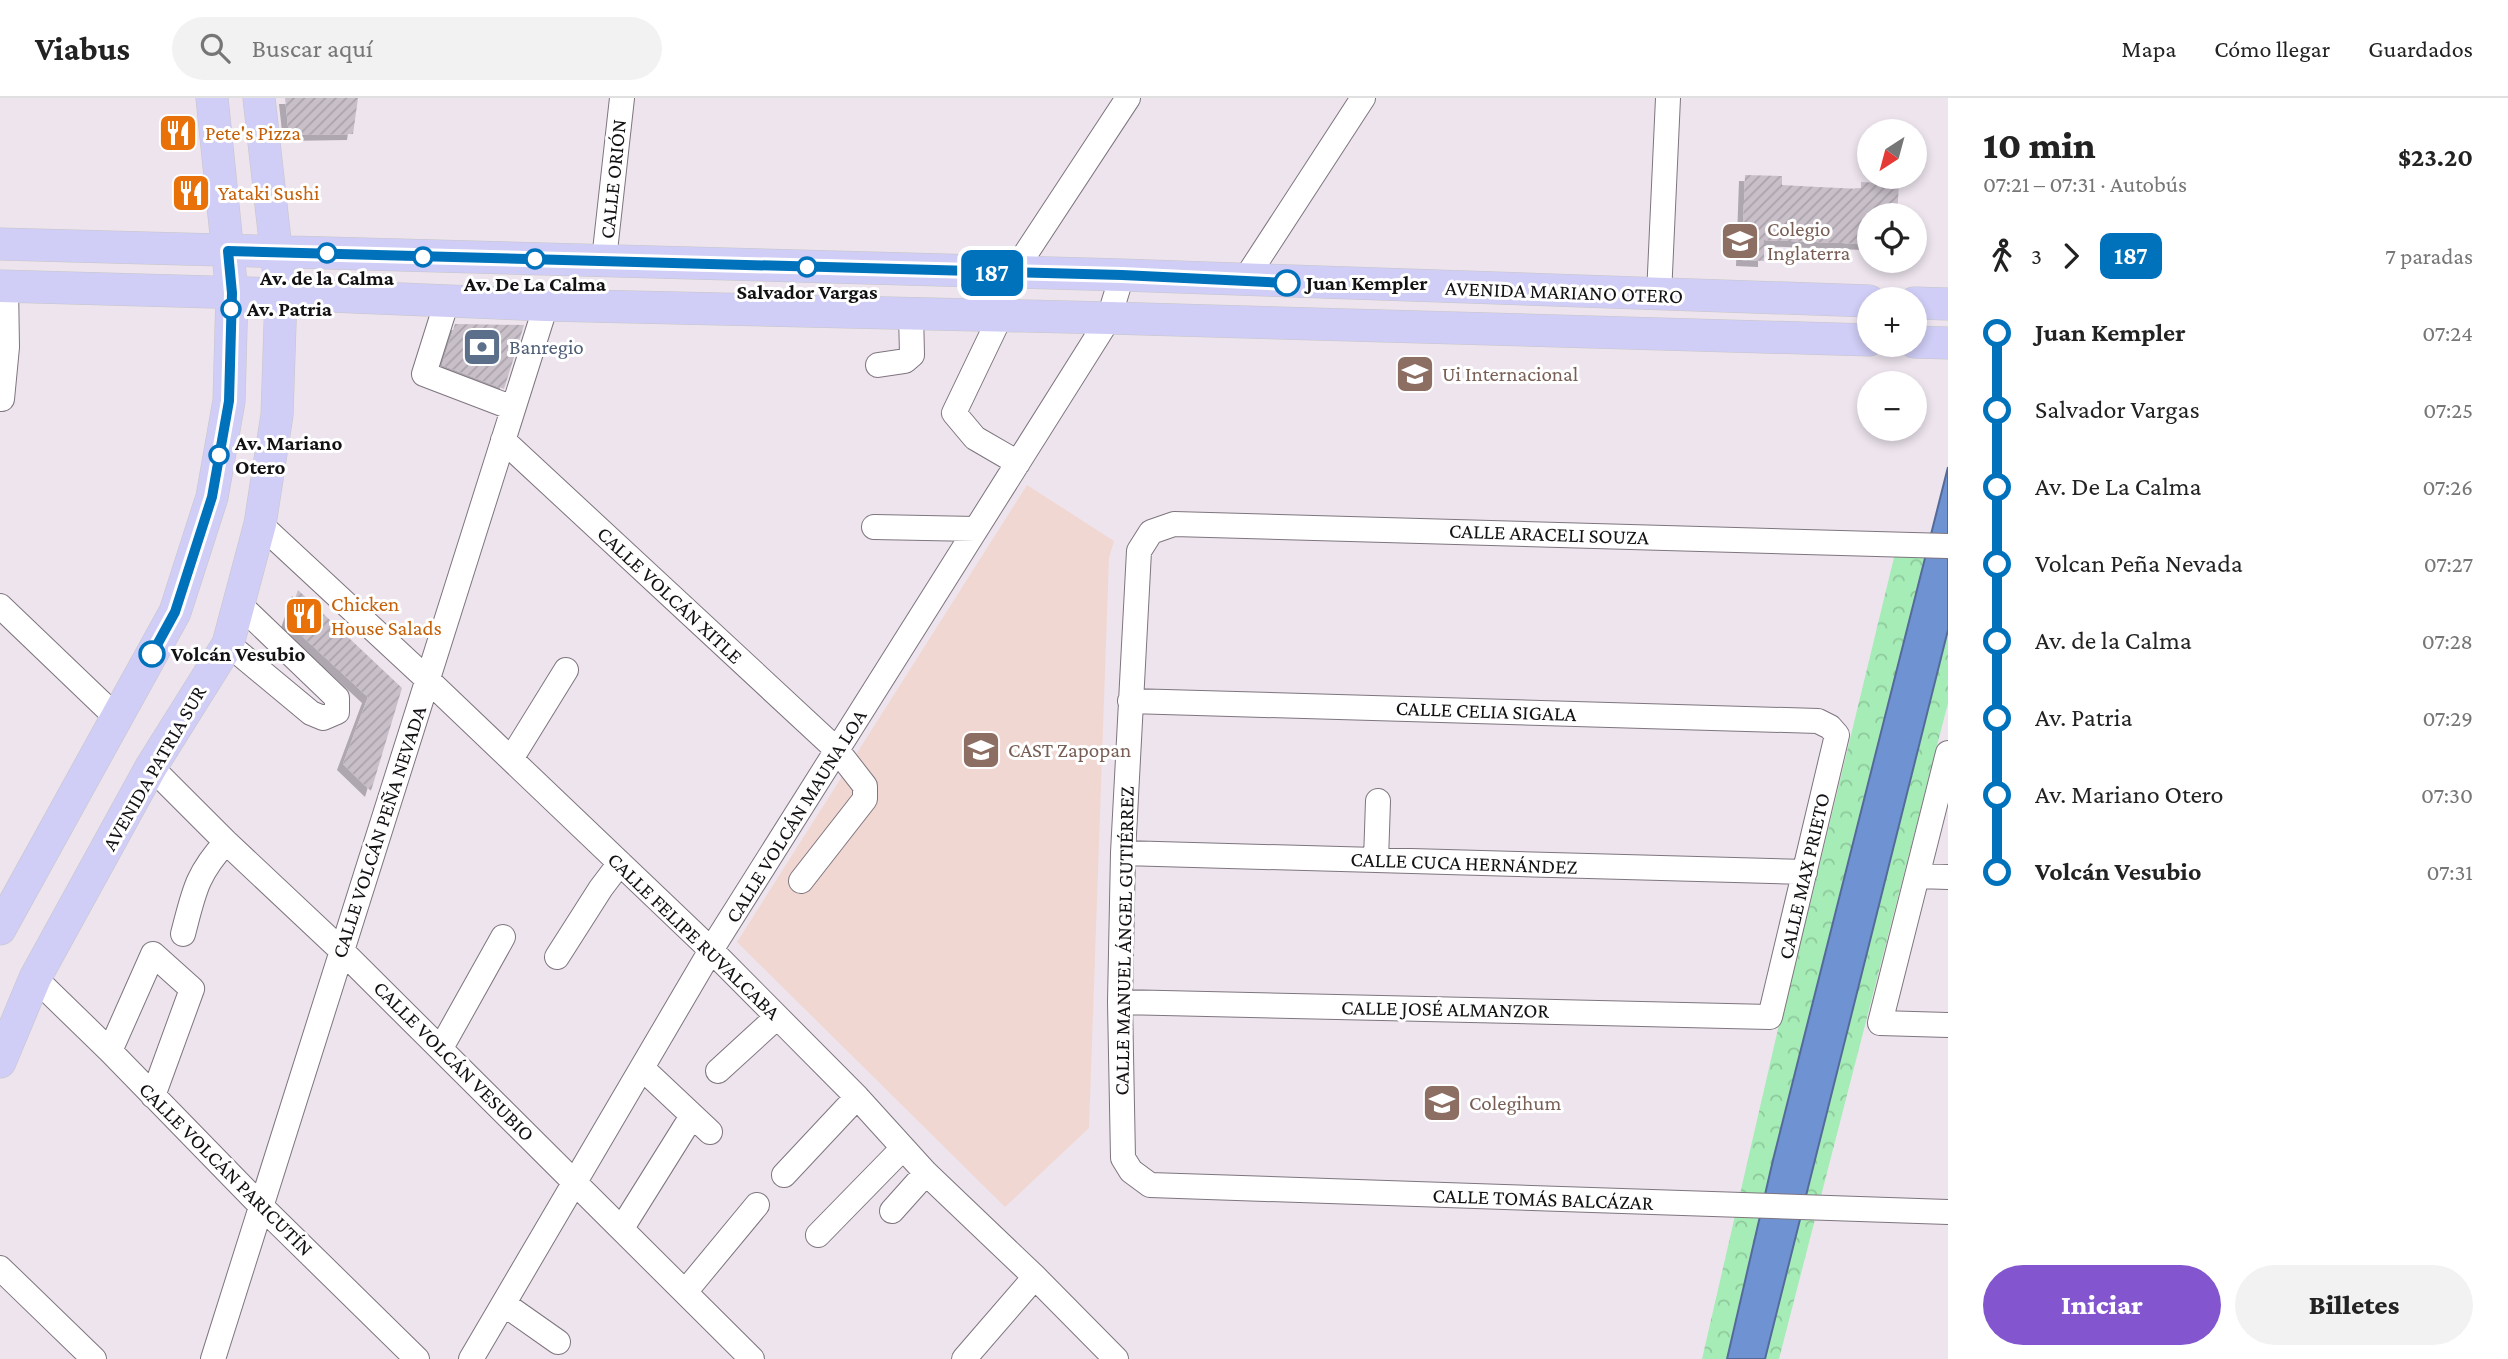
<!DOCTYPE html>
<html lang="es">
<meta charset="utf-8">
<style>
:root{--surface:#fff;--page:#f2f2f2;--text:#222;--muted:#767676;--line:#e0e0e0;--accent:#8355ce}
body{margin:0;font-family:"Crimson Pro",serif;background:var(--page);color:var(--text);height:100vh;display:flex;flex-direction:column;font-size:26px;white-space:nowrap}
*{box-sizing:border-box;margin:0}
p{font-size:23px;color:var(--muted)}
.icon{flex:none;width:38px;height:38px;fill:none;stroke:currentColor;stroke-width:2;stroke-linecap:round;stroke-linejoin:round}
.map{position:relative;flex:1;overflow:hidden}
.side{display:flex;flex-direction:column;background:var(--surface);width:560px}
.side>*{flex:none}
.badge{padding:0 14px;border-radius:10px;font-size:24px;line-height:46px}
.needle{width:46px;rotate:216deg}
.tools{position:absolute;left:1857px;top:21px;display:grid;gap:14px}
.tools a{display:grid;place-items:center;width:70px;height:70px;border-radius:50%;background:var(--surface);box-shadow:0 4px 10px #0003;font-size:35px}
.map>.badge{position:absolute;translate:-50% -50%;box-shadow:0 0 0 4px #fff}
.legs{display:flex;align-items:center;gap:10px;height:77px;padding:0 35px;font-size:23px}
.legs p{margin-inline-start:auto}
.overview{display:flex;align-items:center;justify-content:space-between;height:119px;padding:0 35px}
h1{font-size:38px;font-weight:800;line-height:52px}
.cta{display:flex;gap:14px;margin-top:auto;padding:14px 35px}
.cta a{flex:1;height:80px;border-radius:42px;background:var(--accent);color:#fff;font-size:28px;font-weight:800;line-height:80px;text-align:center}
.cta a+a{background:var(--page);color:var(--text)}
ul{padding:0 35px;list-style:none}
li{display:flex;align-items:center;gap:24px;height:77px;font-size:26px}
li i{display:grid;place-items:center;width:10px;height:100%;margin:0 9px;background:currentColor}
li i::after{content:'';width:18px;height:18px;margin:-9px;border:5px solid;border-radius:50%;background:var(--surface)}
li p{margin-inline-start:auto}
li:first-child i{background:linear-gradient(#0000 50%,currentColor 0)}
li:last-child i{background:linear-gradient(currentColor 50%,#0000 0)}
header{display:flex;align-items:center;gap:42px;box-sizing:border-box;height:98px;padding:0 35px;background:var(--surface);border-bottom:2px solid var(--line)}
header strong{font-size:33px}
nav{display:flex;gap:38px;margin-inline-start:auto;font-size:24px}
.search{width:490px;height:63px;background:var(--page);display:flex;align-items:center;gap:18px;box-sizing:border-box;padding:0 24px;border-radius:38px;color:var(--muted);font-size:26px}
main{display:flex;flex:1;min-height:0}
.map>svg:first-child{display:block}
</style>
<header>
<strong>Viabus</strong>
<div class="search"><svg class="icon" aria-label="search" viewBox="0 0 24 24"><circle cx="10" cy="10" r="6"/><path d="M15 15l6 6"/></svg>Buscar aquí</div>
<nav><a>Mapa</a><a>Cómo llegar</a><a>Guardados</a></nav>
</header>
<main>
<div class="map">
<svg width="1948" height="1261" viewBox="0 0 1948 1261">
<defs>
<pattern id="forest-crowns" width="20" height="18" patternUnits="userSpaceOnUse" patternTransform="scale(1.75)"><rect width="20" height="18" fill="#a6ecb6"/><path d="M2 6a3 3 0 1 1 6 0M12 15a3 3 0 1 1 6 0" fill="none" stroke="#8ec99c"/></pattern>
<pattern id="building-hatch" width="6" height="6" patternUnits="userSpaceOnUse" patternTransform="scale(1.75)"><rect width="6" height="6" fill="#c8bfc9"/><path d="M-1 1l2-2M0 6l6-6M5 7l2-2" fill="none" stroke="#aba3ac"/></pattern>
<filter id="shadow"><feDropShadow dx="-6" dy="6" stdDeviation="0" flood-color="#0004"/></filter>
</defs>
<rect width="100%" height="100%" fill="#ede4ee"/>
<path fill="#f1d7d2" d="M1027 387 1114 443 1109 460 1089 1030 1005 1109 737 844Z"/>
<path fill="url(#forest-crowns)" d="M1897 447 1948 452V605L1779 1261H1702L1778 931 1812 798Z"/>
<path fill="#6f92d3" stroke="#546b9a" stroke-width="2" d="M1948 369V532L1765 1261H1727L1773 1062Z"/>
<path fill="url(#building-hatch)" filter="url(#shadow)" d="M285 0H358L353 36 289 37Z
M1745 77 1782 78V87L1818 89 1861 91V84L1899 86 1897 117H1869V146L1764 142V163L1742 162Z
M455 226 524 227 504 291 442 267Z
M298 492 402 590 371 693 343 666 368 599 287 524Z"/>
<g fill="none" stroke-linecap="round" stroke-linejoin="round">
<g stroke="#7e757e" stroke-width="26">
<path id="minor" d="M604 162 622 0
M1013 175 1128 0
M1244 183 1363 0
M1659 197 1668 0
M447 203 424 276 513 310
M1001 217 954 315 975 340 1018 365
M878 267 905 263 912 257 911 215
M0 301H2L7 249 6 188
M503 342 837 652 865 688V701L801 783
M260 426 428 582 711 852 857 999 926 1075 1035 1179 1116 1261
M874 429 976 431
M1948 448 1174 426 1151 434 1139 453 1123 755 1120 904 1123 1060 1131 1073 1150 1087 1948 1114
M0 508 117 620
M228 546 311 615 323 620 337 614V600L239 506
M1948 655 1880 925 1948 927
M511 661 566 572
M151 669 226 744 342 853 752 1261
M1123 755 1805 774
M1376 762 1378 703
M1918 778 1948 779
M183 836C194 794 196 777 226 744
M557 859 601 790 620 765
M35 880 110 953 261 1108 417 1261
M1120 904 1770 919 1837 637 1830 629 1818 623 1130 603
M441 950 503 839
M110 953 153 856 192 891 153 998
M642 970 710 1034
M718 973 777 919
M784 1077 857 999
M892 1113 926 1075
M622 1130 692 1018
M818 1137 903 1050
M0 1170 94 1261
M685 1194 757 1107
M504 1206 558 1244
M213 1261 546 207
M471 1261 711 852 1109 220 1122 177
M964 1261 1035 1179"/>
</g>
<g stroke="#c7c6c7" stroke-width="33">
<path id="major" d="M0 146 1122 177 1869 203
M0 188 281 196 546 207 1109 220 1869 242
M1914 205 1948 206
M1914 244 1948 245
M0 831 175 514 212 399 229 303 232 195 212 0
M0 964 35 880 151 669 228 546 260 426 277 317 281 196 259 0"/>
</g>
<use href="#minor" stroke="#fff" stroke-width="24"/>
<use href="#major" stroke="#d0cdf6" stroke-width="32"/>
</g>
<g fill="none" stroke-linecap="round" stroke-linejoin="round">
<g stroke="#fff" stroke-width="16">
<path id="line-1" d="M152 556 175 514 212 399 229 303 232 195 228 153 1122 177 1287 185"/>
</g>
<use href="#line-1" stroke="#0072bc" stroke-width="10"/>
</g>
<defs>
<g id="restaurant-square" transform="scale(2.0125)"><rect x="-9" y="-9" width="18" height="18" rx="4" fill="#e8710a" stroke="#fff"/><path d="M-5-6h1v4h1v-4h1v4h1v-4h1v5L-1.5 .5V6h-2V.5L-5-1ZM5-6V6H3V1.5H1.5Q1.5-4 5-6Z" fill="#fff"/></g>
<g id="school-square" transform="scale(2.0125)"><rect x="-9" y="-9" width="18" height="18" rx="4" fill="#8d6e63" stroke="#fff"/><path d="M0-5L7-2L0 1L-7-2ZM-4 1L0 2.5L4 1V4Q0 6-4 4Z" fill="#fff"/></g>
<g id="bank-square" transform="scale(2.0125)"><rect x="-9" y="-9" width="18" height="18" rx="4" fill="#5c6f8a" stroke="#fff"/><path d="M-6-4H6V4H-6ZM0-2.3a2.3 2.3 0 1 0 0 4.6a2.3 2.3 0 1 0 0-4.6Z" fill="#fff"/></g>
<g id="university-square" transform="scale(2.0125)"><rect x="-9" y="-9" width="18" height="18" rx="4" fill="#8d6e63" stroke="#fff"/><path d="M0-5L7-2L0 1L-7-2ZM-4 1L0 2.5L4 1V4Q0 6-4 4Z" fill="#fff"/></g>
</defs>
<g fill-rule="evenodd">
<use href="#restaurant-square" x="178" y="35"/>
<use href="#restaurant-square" x="191" y="95"/>
<use href="#school-square" x="1740" y="143"/>
<use href="#bank-square" x="482" y="249"/>
<use href="#university-square" x="1415" y="276"/>
<use href="#restaurant-square" x="304" y="518"/>
<use href="#school-square" x="981" y="652"/>
<use href="#school-square" x="1442" y="1005"/>
</g>
<g fill="#fff" stroke="#0072bc" stroke-width="3.5">
<circle cx="327" cy="155" r="9"/>
<circle cx="423" cy="159" r="9"/>
<circle cx="535" cy="161" r="9"/>
<circle cx="807" cy="169" r="9"/>
<circle cx="1287" cy="185" r="12"/>
<circle cx="231" cy="211" r="9"/>
<circle cx="219" cy="357" r="9"/>
<circle cx="152" cy="556" r="12"/>
</g>
<g text-anchor="middle" stroke-width="6" stroke-linejoin="round" paint-order="stroke">
<g font-size="21" fill="#c56008" stroke="#fff" text-anchor="start">
<text x="205" y="42">Pete's Pizza</text>
<text x="218" y="102">Yataki Sushi</text>
<text x="331" y="513">Chicken<tspan x="331" dy="24">House Salads</tspan></text>
</g>
<g font-size="21" fill="#141114" stroke="#fff">
<text transform="translate(613 81) rotate(-84)" y="7">CALLE ORIÓN</text>
<text transform="translate(1564 194) rotate(2)" y="7">AVENIDA MARIANO OTERO</text>
<text transform="translate(1549 436) rotate(2)" y="7">CALLE ARACELI SOUZA</text>
<text transform="translate(670 497) rotate(43)" y="7">CALLE VOLCÁN XITLE</text>
<text transform="translate(1486 613) rotate(2)" y="7">CALLE CELIA SIGALA</text>
<text transform="translate(154 670) rotate(-60)" y="7">AVENIDA PATRIA SUR</text>
<text transform="translate(796 718) rotate(-58)" y="7">CALLE VOLCÁN MAUNA LOA</text>
<text transform="translate(379 734) rotate(-72)" y="7">CALLE VOLCÁN PEÑA NEVADA</text>
<text transform="translate(1464 765) rotate(2)" y="7">CALLE CUCA HERNÁNDEZ</text>
<text transform="translate(1804 778) rotate(-77)" y="7">CALLE MAX PRIETO</text>
<text transform="translate(694 838) rotate(44)" y="7">CALLE FELIPE RUVALCABA</text>
<text transform="translate(1124 843) rotate(-89)" y="7">CALLE MANUEL ÁNGEL GUTIÉRREZ</text>
<text transform="translate(1445 911) rotate(1)" y="7">CALLE JOSÉ ALMANZOR</text>
<text transform="translate(454 963) rotate(45)" y="7">CALLE VOLCÁN VESUBIO</text>
<text transform="translate(226 1071) rotate(45)" y="7">CALLE VOLCÁN PARICUTÍN</text>
<text transform="translate(1543 1101) rotate(2)" y="7">CALLE TOMÁS BALCÁZAR</text>
</g>
<g font-size="21" fill="#785e54" stroke="#fff" text-anchor="start">
<text x="1767" y="138">Colegio<tspan x="1767" dy="24">Inglaterra</tspan></text>
<text x="1442" y="283">Ui Internacional</text>
<text x="1008" y="659">CAST Zapopan</text>
<text x="1469" y="1012">Colegihum</text>
</g>
<g font-size="21" font-weight="bold" fill="#141114" stroke="#fff" text-anchor="start">
<text x="327" y="187" text-anchor="middle">Av. de la Calma</text>
<text x="1306" y="192">Juan Kempler</text>
<text x="535" y="193" text-anchor="middle">Av. De La Calma</text>
<text x="807" y="201" text-anchor="middle">Salvador Vargas</text>
<text x="247" y="218">Av. Patria</text>
<text x="235" y="352">Av. Mariano<tspan x="235" dy="24">Otero</tspan></text>
<text x="171" y="563">Volcán Vesubio</text>
</g>
<g font-size="21" fill="#4e5e75" stroke="#fff" text-anchor="start">
<text x="509" y="256">Banregio</text>
</g>
</g>
</svg>
<div class="tools">
<a><svg class="needle" viewBox="-14 -14 28 28"><path d="M0-13l5 13h-10z" fill="#e53935"/><path d="M0 13l5-13h-10z" fill="#767676"/></svg></a>
<a><svg class="icon" aria-label="locate" viewBox="0 0 24 24"><circle cx="12" cy="12" r="6"/><path d="M12 2v4M12 18v4M2 12h4M18 12h4"/></svg></a>
<a>+</a>
<a>−</a>
</div>
<b class="badge" style="left:992px;top:175px;background:#0072bc;color:#fff">187</b>
</div>
<section class="side">
<div class="overview"><div><h1>10 min</h1><p>07:21 – 07:31 · Autobús</p></div><b>$23.20</b></div>
<div class="legs"><svg class="icon" aria-label="walk" viewBox="0 0 24 24"><circle cx="13" cy="4" r="2"/><path d="M13 8l-2 6 4 7M11 14l-3 7M7 12l3-4h3l4 4"/></svg>3<svg class="icon" aria-label="forward" viewBox="0 0 24 24"><path d="M9 5l7 7-7 7"/></svg><b class="badge" style="background:#0072bc;color:#fff">187</b><p>7 paradas</p></div>
<ul>
<li><i style="color:#0072bc"></i><b>Juan Kempler</b><p>07:24</p></li>
<li><i style="color:#0072bc"></i><span>Salvador Vargas</span><p>07:25</p></li>
<li><i style="color:#0072bc"></i><span>Av. De La Calma</span><p>07:26</p></li>
<li><i style="color:#0072bc"></i><span>Volcan Peña Nevada</span><p>07:27</p></li>
<li><i style="color:#0072bc"></i><span>Av. de la Calma</span><p>07:28</p></li>
<li><i style="color:#0072bc"></i><span>Av. Patria</span><p>07:29</p></li>
<li><i style="color:#0072bc"></i><span>Av. Mariano Otero</span><p>07:30</p></li>
<li><i style="color:#0072bc"></i><b>Volcán Vesubio</b><p>07:31</p></li>
</ul>
<div class="cta"><a>Iniciar</a><a>Billetes</a></div>
</section>
</main>
